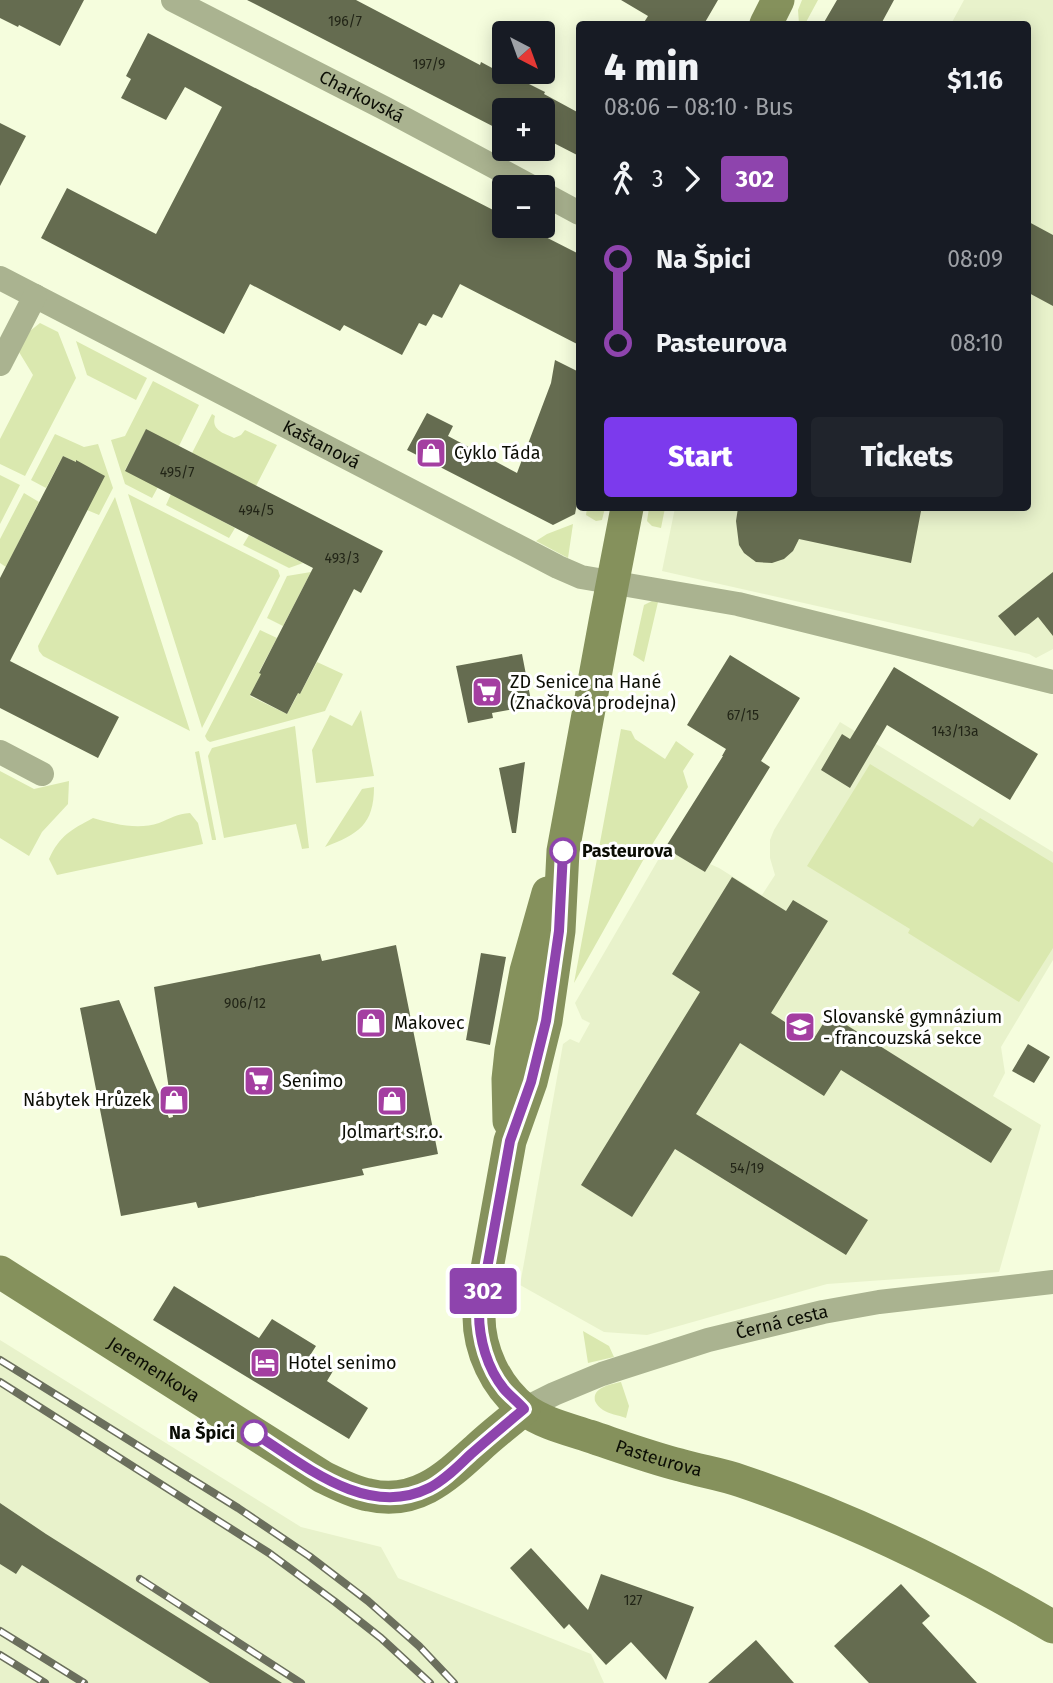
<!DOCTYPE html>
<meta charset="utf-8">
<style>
:root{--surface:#171b24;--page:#20242c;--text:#f1f3f6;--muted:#9ea1a6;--accent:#7c3aed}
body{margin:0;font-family:"Fira Sans",sans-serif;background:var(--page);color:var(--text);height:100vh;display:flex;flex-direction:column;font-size:26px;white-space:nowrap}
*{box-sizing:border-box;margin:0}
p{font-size:23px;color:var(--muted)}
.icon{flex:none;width:38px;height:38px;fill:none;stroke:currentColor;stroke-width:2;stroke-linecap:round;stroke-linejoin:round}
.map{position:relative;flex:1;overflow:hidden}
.drawer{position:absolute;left:576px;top:21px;width:455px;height:490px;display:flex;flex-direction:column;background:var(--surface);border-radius:7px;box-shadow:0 4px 18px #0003}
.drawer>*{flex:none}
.badge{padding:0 14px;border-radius:5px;font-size:24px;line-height:46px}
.needle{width:46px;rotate:139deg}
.tools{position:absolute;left:492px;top:21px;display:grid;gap:14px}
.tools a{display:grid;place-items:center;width:63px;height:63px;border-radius:7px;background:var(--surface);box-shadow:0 4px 18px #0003;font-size:35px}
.map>.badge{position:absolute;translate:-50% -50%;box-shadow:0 0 0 4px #fff}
.legs{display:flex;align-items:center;gap:10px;height:77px;padding:0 28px;font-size:23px}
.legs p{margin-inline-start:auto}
.summary{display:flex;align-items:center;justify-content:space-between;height:119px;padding:0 28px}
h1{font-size:38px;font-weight:800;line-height:52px}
.button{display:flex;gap:14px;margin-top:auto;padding:14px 28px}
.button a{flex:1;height:80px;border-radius:7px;background:var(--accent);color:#fff;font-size:28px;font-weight:800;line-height:80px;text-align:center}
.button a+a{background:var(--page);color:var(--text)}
ul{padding:0 28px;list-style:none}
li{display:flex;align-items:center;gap:24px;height:84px;font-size:26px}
li i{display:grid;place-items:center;width:10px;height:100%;margin:0 9px;background:currentColor}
li i::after{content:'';width:18px;height:18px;margin:-9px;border:5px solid;border-radius:50%;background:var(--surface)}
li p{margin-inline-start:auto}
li:first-child i{background:linear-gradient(#0000 50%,currentColor 0)}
li:last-child i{background:linear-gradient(currentColor 50%,#0000 0)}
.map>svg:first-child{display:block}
</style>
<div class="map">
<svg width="1053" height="1683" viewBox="0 0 1053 1683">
<rect width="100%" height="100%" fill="#f5fddd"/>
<path fill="#e8f2cb" d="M964 0H1053V649L1036 658 1029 654 662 571 675 508H1027V24H951Z
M840 722 1053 852V960L1001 1047 1005 1073 993 1096 1041 1125 999 1272 827 1284 647 1335 604 1332 520 1285 563 1044 570 1039 579 1043 590 1023 582 1019 575 1003 665 848 705 872 710 864 719 868 762 895 775 875 770 858V840L774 830Z
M0 1340 301 1527 381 1547 398 1578 591 1654 604 1683H0Z"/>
<path fill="#dae8af" d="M802 0H818L805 24H799L798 10Z
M40 323 58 332 76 378 25 476 0 464V439L33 375 19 352 30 331Z
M76 341 147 378 136 400 87 375Z
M153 381 199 405 179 446 146 430 125 470 158 487 152 498 125 484 111 440 125 436Z
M212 414 215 416C211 430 223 433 234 438L241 435 245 430 277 445 256 486 192 453Z
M55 434 84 447 98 444 113 488 99 515 87 510 76 461V462L63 456 46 488 31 480Z
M0 475 20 485 0 524Z
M24 493 39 502 6 567 0 563V539Z
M128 494 278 570 280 576 202 728Z
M171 494 235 528 229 538 166 505Z
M115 497 190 731 43 656 39 651 38 646Z
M587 508H605L602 520 596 521 586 515Z
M649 508H665L661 528 652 526 647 521Z
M573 524 568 558 536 541 547 534Z
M249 535 303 563 289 568 243 545Z
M311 572 283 626 267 618 287 576Z
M652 601 658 602 644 662 633 655 644 605Z
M260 630 277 638 259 672 263 675 262 677 260 676 250 696 287 714 297 696 296 692 300 694 317 662 343 674 325 711 210 742 207 740 205 736Z
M361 710 374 776 316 783 312 750 330 715 352 726Z
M295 726 309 848 302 849 296 824 224 838 208 756 212 748Z
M621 729 631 731 635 739 665 759 676 741 694 754 683 771 688 787 650 848 574 983Z
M199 751 216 839V840H212L195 752Z
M870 764 973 827 980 818 1053 863V948L1019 1002 908 933 910 929 807 866Z
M0 771 34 789 69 781 68 804 42 832 29 856 0 838Z
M374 787C374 825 358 834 325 847L362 789Z
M190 813 198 823 203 844 57 875 49 859C60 835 71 830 93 818 113 824 138 830 159 823 171 818 177 814 190 813Z
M583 1331 609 1346 614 1357 588 1363Z
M621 1382 629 1406 626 1418C618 1415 609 1414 603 1410 599 1407 597 1405 595 1401 592 1387 612 1384 621 1382Z"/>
<path fill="#656c50" d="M0 0H84L60 46 19 25 18 27 0 18Z
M247 0H356L480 65 481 62 494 69 495 67 545 92 544 94 579 113V156L542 137V110H504V132Z
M621 0H718L704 24H643L648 16Z
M837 0H894L881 24H823Z
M148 33 499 213 493 226H524L579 254V345L460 284 442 318 433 314 426 326 419 323 402 355 344 325 340 331 250 284 224 334 41 238 67 188 156 234 222 107 185 87 166 120 121 98 131 79 126 76Z
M0 123 26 136 0 186Z
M1027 221 1053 235V306L1027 292Z
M555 360 579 372V493L575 514 553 525 407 450 427 413 453 426 448 436 517 473 551 383Z
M146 429 383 551 361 593 354 589 300 694 298 693 287 714 250 695 261 674 259 673 313 568 125 471Z
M63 456 76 462V460L105 476 10 661 119 717 98 758 0 708V578Z
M738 508H905L921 511 911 563 799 539 793 551 784 559 772 563 756 562 744 553 739 545 736 521Z
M1053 572V636L1038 617 1015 636 998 616Z
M522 654 532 706 492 713 493 718 468 723 456 666Z
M730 655 800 698 761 761 770 767 705 872 665 848 723 756H722L726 749 687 725Z
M894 667 1038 754 1010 800 887 725 850 788 821 770 842 734 850 739Z
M525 762 516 833H512L499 768Z
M732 877 786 911 793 900 828 921 771 1013 813 1040 829 1014 1012 1129 991 1163 841 1070 824 1096 740 1043 696 1114 868 1220 846 1255 675 1149 632 1217 581 1185 700 992 672 974Z
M396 945 438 1154 362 1169 364 1175 198 1208 196 1202 121 1216 80 1008 119 1000 169 1118 173 1117 154 987 320 954 322 961Z
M481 953 506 957 490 1045 466 1040Z
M1028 1044 1050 1057 1034 1083 1012 1071Z
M174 1286 259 1338 272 1319 316 1346 309 1357 333 1371 327 1381 368 1408 349 1439 153 1320Z
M0 1503 46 1534 282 1683H210L22 1565 16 1574 0 1564Z
M531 1548 588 1610 601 1574 694 1607 666 1680 631 1642 606 1665 569 1624 564 1629 510 1568Z
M901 1584 930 1616 922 1623 977 1683H869L834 1646Z
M756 1640 794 1683H708Z"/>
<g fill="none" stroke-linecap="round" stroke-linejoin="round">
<g stroke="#aab390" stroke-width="24">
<path id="s1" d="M173 0 386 109 532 187"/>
<path d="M542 193 579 213"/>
<path id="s2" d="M0 278 558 567 581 577 738 604 1053 682"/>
<path d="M0 364 35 296"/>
<path d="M0 752 42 774"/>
<path id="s3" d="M524 1409 554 1394 602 1374 708 1340 823 1312 879 1302 1053 1282"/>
</g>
<g stroke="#85915c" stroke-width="33">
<path d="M766 24 778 0"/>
<path id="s4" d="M627 508 605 622 563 851 559 931 546 1021 531 1082 510 1141 479 1313C478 1350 496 1387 525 1410 543 1423 568 1429 589 1436 619 1446 649 1457 680 1465 700 1471 721 1474 741 1481 851 1518 953 1568 1053 1627"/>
<path d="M509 1121 508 1079 511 1051 526 971 548 893"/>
<path id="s5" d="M0 1272 323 1477C338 1484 353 1492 369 1495 416 1506 446 1477 478 1448 493 1434 509 1422 524 1409"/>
</g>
<g stroke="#6b6f5d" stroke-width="8">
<path id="rail" d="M0 1360 238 1508 309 1556 368 1601 419 1646 454 1683
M0 1382 269 1553 334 1601 381 1638 430 1683
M140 1579 301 1683
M0 1631 84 1683
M0 1655 45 1683"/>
</g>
<use href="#rail" stroke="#fff" stroke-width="5" stroke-dasharray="16" stroke-linecap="butt"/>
</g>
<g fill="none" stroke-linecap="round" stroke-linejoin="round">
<g stroke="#fff" stroke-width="16">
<path id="line-1" d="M254 1433C304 1465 367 1519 429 1488 445 1480 458 1466 471 1454 488 1439 506 1424 524 1409 518 1402 510 1396 504 1389 487 1368 479 1339 479 1313L510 1141 531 1082 546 1021 559 931 563 851"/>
</g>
<use href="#line-1" stroke="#8e44ad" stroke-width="10"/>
</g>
<defs>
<g id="shop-square" transform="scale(1.575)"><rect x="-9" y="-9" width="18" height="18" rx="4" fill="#a43ea1" stroke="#fff"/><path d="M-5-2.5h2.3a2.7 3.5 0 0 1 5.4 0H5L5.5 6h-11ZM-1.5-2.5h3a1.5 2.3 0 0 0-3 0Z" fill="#fff"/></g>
<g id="supermarket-square" transform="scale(1.575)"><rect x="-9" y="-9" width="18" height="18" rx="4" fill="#a43ea1" stroke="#fff"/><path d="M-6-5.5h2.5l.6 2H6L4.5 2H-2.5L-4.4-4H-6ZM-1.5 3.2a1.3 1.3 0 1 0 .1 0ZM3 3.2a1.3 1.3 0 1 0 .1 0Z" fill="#fff"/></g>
<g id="university-square" transform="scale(1.575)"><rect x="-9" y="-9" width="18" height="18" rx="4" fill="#a43ea1" stroke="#fff"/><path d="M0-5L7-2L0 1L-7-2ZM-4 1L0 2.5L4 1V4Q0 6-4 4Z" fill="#fff"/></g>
<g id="hotel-square" transform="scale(1.575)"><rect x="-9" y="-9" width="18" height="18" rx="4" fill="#a43ea1" stroke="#fff"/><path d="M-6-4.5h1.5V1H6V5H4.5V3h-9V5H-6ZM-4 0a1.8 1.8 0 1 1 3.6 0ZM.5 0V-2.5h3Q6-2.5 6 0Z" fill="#fff"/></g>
</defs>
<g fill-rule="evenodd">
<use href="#shop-square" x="431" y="453"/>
<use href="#supermarket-square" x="487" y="692"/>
<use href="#shop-square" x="371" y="1023"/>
<use href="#university-square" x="800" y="1027"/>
<use href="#supermarket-square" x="259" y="1081"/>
<use href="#shop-square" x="174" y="1100"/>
<use href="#shop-square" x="392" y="1101"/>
<use href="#hotel-square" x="265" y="1363"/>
</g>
<g fill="#fff" stroke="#8e44ad" stroke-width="3.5">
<circle cx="563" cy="851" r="12"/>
<circle cx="254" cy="1433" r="12"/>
</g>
<g text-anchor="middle" stroke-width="6" stroke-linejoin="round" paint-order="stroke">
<g font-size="14" fill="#222517">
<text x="345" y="26">196/7</text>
<text x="429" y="69">197/9</text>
<text x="177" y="477">495/7</text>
<text x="256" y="515">494/5</text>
<text x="342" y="563">493/3</text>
<text x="743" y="720">67/15</text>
<text x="955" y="736">143/13a</text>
<text x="245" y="1008">906/12</text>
<text x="747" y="1173">54/19</text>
<text x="633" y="1605">127</text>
</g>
<g font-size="18" fill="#0b0d04" stroke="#fff">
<text dy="6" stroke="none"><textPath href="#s1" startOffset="212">Charkovská</textPath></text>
<text dy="6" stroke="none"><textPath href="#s2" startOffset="362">Kaštanová</textPath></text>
<text dy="6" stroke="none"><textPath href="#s3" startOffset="273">Černá cesta</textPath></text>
<text dy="6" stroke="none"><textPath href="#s5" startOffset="182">Jeremenkova</textPath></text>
<text dy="6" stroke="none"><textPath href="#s4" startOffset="1074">Pasteurova</textPath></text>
</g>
<g font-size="18" fill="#0b0d04" stroke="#fff" text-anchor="start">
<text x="454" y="459">Cyklo Táda</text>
<text x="510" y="688">ZD Senice na Hané<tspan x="510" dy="21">(Značková prodejna)</tspan></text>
<text x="823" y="1023">Slovanské gymnázium<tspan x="823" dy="21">- francouzská sekce</tspan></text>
<text x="394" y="1029">Makovec</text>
<text x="282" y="1087">Senimo</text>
<text x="151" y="1106" text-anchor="end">Nábytek Hrůzek</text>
<text x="392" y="1138" text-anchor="middle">Jolmart s.r.o.</text>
<text x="288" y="1369">Hotel senimo</text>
</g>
<g font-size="18" font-weight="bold" fill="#0b0d04" stroke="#fff" text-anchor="start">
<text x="582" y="857">Pasteurova</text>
<text x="235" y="1439" text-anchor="end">Na Špici</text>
</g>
</g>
</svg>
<div class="tools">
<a><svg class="needle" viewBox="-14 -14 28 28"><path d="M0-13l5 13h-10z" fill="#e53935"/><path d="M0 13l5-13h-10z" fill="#9ea1a6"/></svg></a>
<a>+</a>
<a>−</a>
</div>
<b class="badge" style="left:483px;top:1291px;background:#8e44ad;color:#fff">302</b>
<section class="drawer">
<div class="summary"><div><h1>4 min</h1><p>08:06 – 08:10 · Bus</p></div><b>$1.16</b></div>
<div class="legs"><svg class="icon" aria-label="walk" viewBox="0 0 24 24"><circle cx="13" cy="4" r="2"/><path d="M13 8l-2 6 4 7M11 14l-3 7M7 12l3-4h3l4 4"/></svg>3<svg class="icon" aria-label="forward" viewBox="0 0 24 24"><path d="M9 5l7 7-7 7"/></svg><b class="badge" style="background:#8e44ad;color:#fff">302</b></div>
<ul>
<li><i style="color:#8e44ad"></i><b>Na Špici</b><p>08:09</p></li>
<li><i style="color:#8e44ad"></i><b>Pasteurova</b><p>08:10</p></li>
</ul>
<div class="button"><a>Start</a><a>Tickets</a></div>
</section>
</div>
